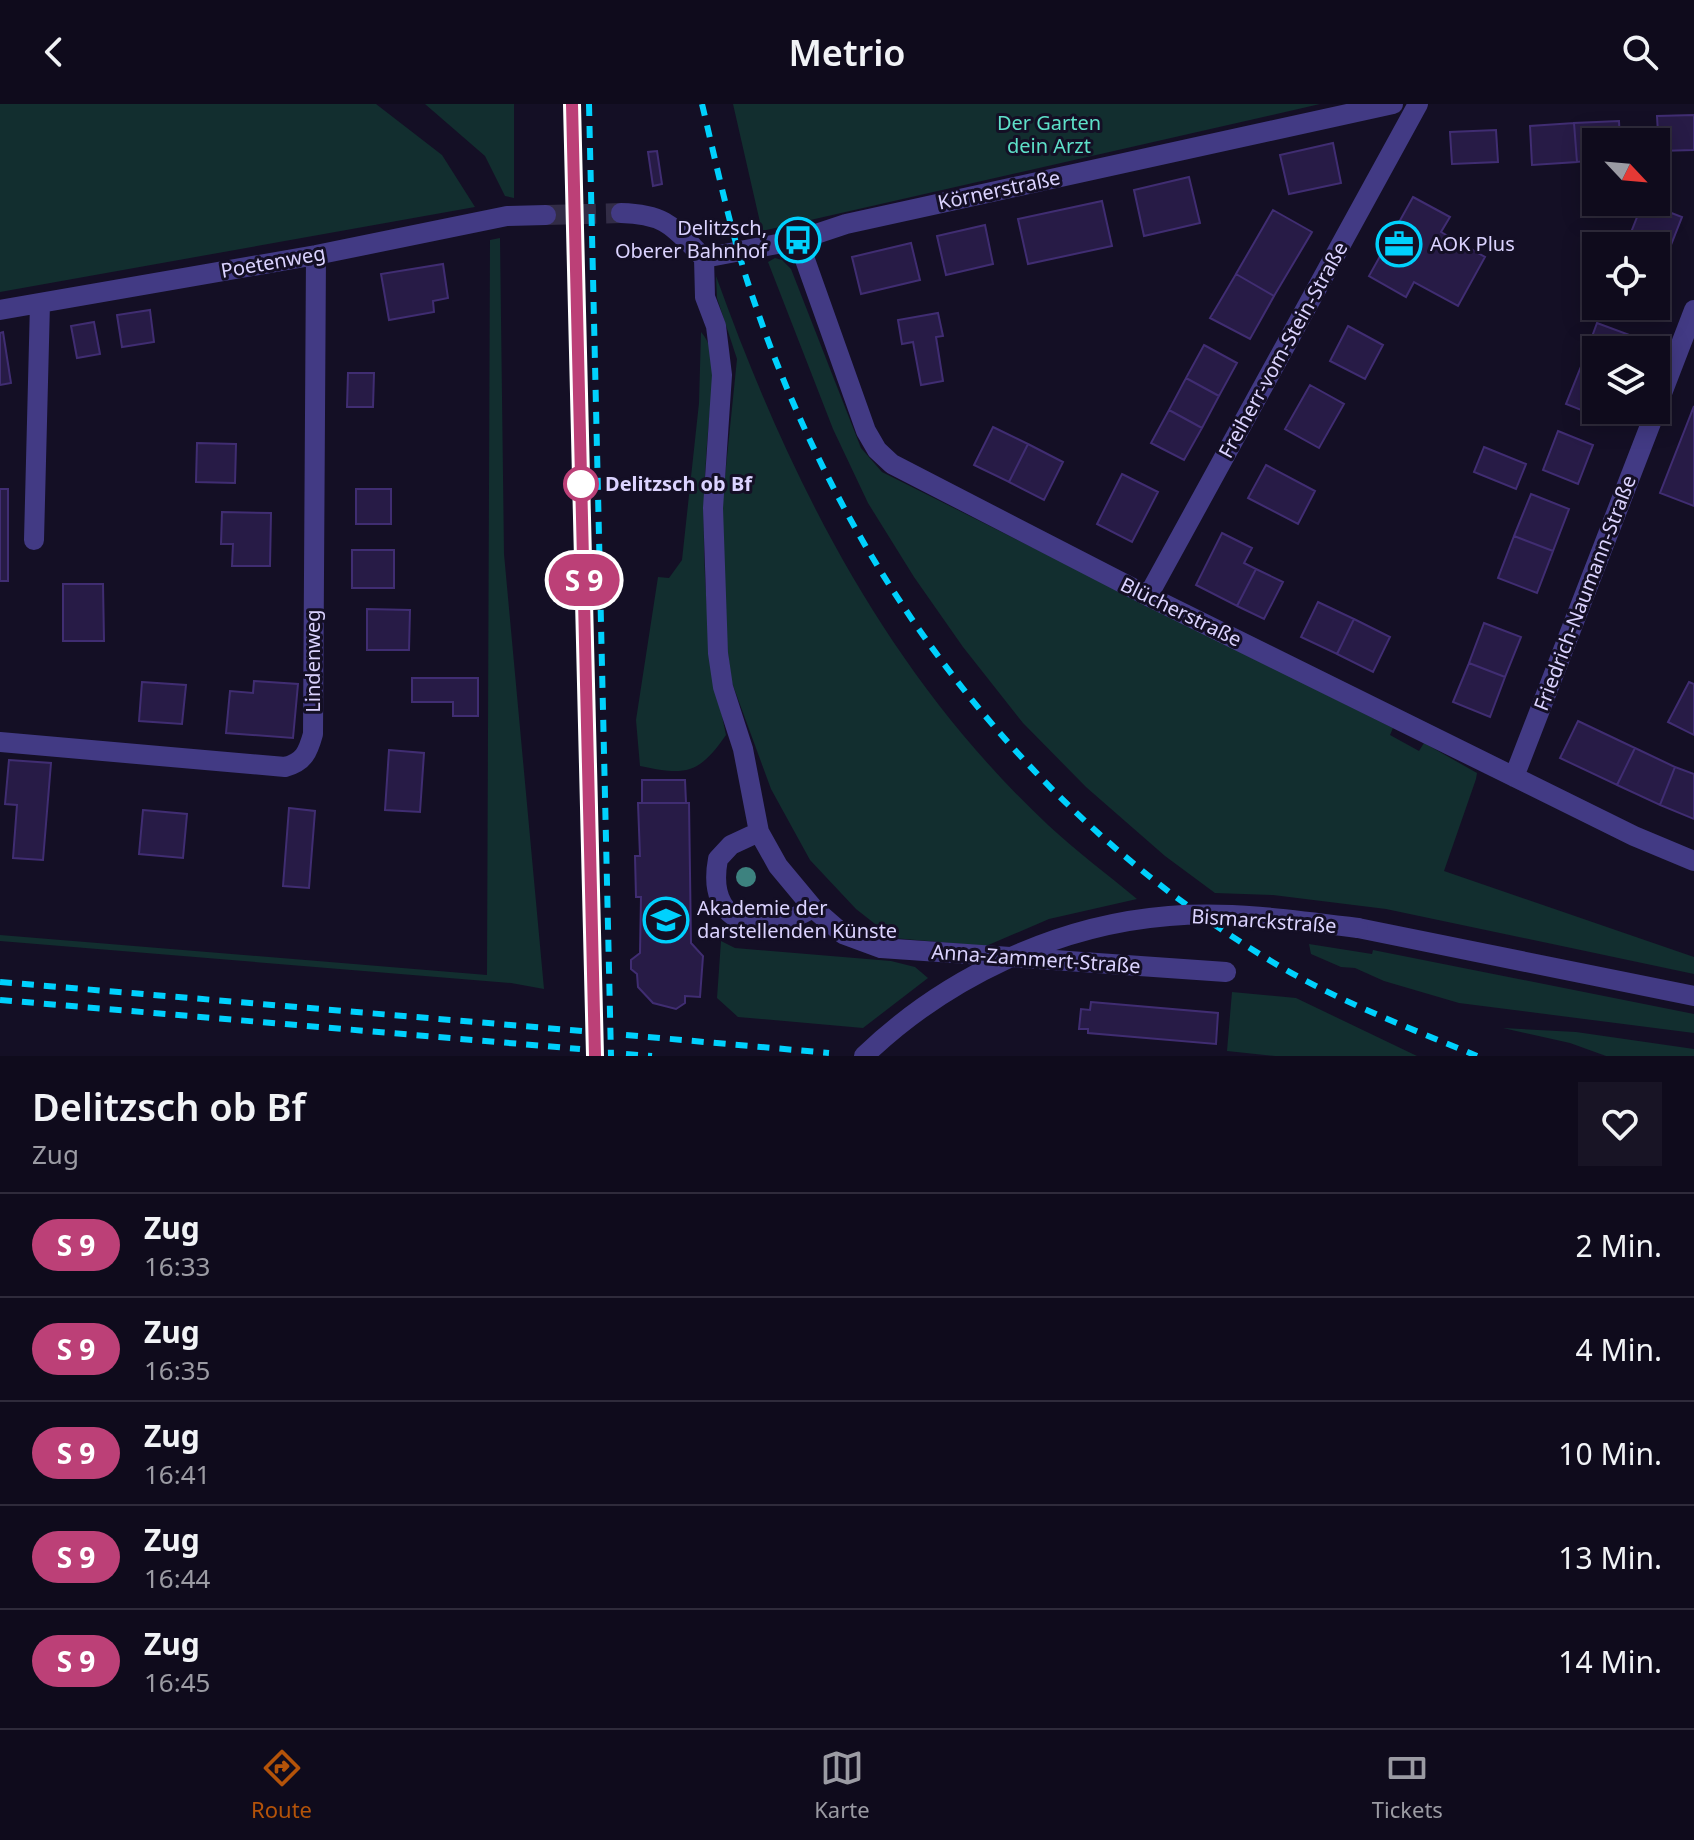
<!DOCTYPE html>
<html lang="de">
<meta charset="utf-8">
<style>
:root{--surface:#0f0b1c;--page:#181425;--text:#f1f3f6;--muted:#9b9ba3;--line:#2f2b3b;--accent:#b45309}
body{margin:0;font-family:"Noto Sans",sans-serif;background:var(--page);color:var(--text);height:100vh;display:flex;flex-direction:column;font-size:30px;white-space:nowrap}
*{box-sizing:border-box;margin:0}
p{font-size:26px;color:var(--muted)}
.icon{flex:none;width:44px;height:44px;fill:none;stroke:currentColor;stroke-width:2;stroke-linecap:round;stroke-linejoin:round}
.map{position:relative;height:952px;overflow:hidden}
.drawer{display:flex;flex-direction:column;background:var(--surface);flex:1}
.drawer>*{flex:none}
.badge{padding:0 16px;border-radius:26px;font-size:28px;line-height:52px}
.needle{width:52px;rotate:116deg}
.buttons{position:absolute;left:1582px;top:24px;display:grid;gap:16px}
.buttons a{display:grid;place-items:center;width:88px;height:88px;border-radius:0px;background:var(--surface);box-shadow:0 4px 20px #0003,0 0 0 2px var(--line);font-size:40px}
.map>.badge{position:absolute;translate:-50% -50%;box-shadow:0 0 0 4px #fff}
.round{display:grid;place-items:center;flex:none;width:84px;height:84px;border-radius:0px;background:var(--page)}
.headline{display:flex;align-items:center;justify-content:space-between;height:136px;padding:0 32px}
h1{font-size:38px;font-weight:600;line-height:60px}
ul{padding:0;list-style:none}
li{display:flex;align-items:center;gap:24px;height:104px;padding:0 32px;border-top:2px solid var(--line)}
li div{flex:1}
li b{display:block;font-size:30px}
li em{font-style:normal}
li .badge{min-width:88px;font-weight:700;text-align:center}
header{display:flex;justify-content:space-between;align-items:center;height:104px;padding:0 32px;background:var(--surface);font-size:36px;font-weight:600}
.tabs{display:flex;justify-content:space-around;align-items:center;height:112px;border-top:2px solid var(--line);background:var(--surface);font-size:22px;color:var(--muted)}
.tabs a{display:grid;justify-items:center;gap:4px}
.tabs .active{color:var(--accent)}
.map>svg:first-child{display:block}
</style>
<header><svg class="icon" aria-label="back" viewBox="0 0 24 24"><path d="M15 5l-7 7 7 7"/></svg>Metrio<svg class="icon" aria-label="search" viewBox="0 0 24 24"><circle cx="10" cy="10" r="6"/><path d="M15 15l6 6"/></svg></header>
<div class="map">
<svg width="1694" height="952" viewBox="0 0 1694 952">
<rect width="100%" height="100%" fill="#140f25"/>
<path fill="#122e2f" d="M0 0H376L442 51 475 103 0 188Z
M425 0H514V94L505 92 485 52Z
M733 0H1320L762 127Z
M500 134 504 450 544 885 511 879 0 837V831L487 871 490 136Z
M775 154 782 156 791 165 861 344 882 368 1393 624 1390 631 1419 647 1424 639 1477 669 1476 675 1444 767 1694 853V870L1386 805 1273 791 1215 789 1165 752 1086 683 1023 619 963 543 914 473 868 399 833 325 768 158Z
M716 172C790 378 887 570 1048 721 1076 747 1107 770 1137 795L1049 815 986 842 893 834 856 805 810 756 771 685 731 576 722 494V402L737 255 717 194Z
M701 228C723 253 710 297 708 328 699 431 704 530 726 631 699 670 686 672 640 662L636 616 658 473 669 474 682 456 699 299Z
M721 837 735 844 891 857 915 863 928 874 863 924 738 913 717 894Z
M1309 840 1372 850 1373 846 1694 910V929L1459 899 1384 877 1355 864 1341 863 1311 850Z
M1232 888 1296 894 1417 952H1275L1227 947Z
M1503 924 1576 928 1694 945V952H1606L1570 939Z"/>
<path fill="#271b46" stroke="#402d72" stroke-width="2" d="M1694 11V46L1659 47 1657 12Z
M1619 17 1620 38H1596V56L1577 58 1574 19Z
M1574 19 1577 58 1532 61 1530 22Z
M1496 26 1498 58 1452 60 1450 28Z
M1333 39 1341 79 1289 90 1280 51Z
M657 47 662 80 653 82 648 48Z
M1189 73 1200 119 1144 132 1134 86Z
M1413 93 1450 113 1441 128 1485 153 1458 202 1414 178 1406 193 1369 172Z
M1102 97 1112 142 1028 160 1018 115Z
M1643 98 1682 113 1667 151 1656 147V142L1628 136Z
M1273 106 1312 128 1274 192 1236 170Z
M985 121 993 160 946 171 937 132Z
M911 139 920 176 861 190 852 153Z
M1656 147 1667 151 1656 180Z
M443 160 448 194 433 197 434 208 389 216 381 170Z
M1236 170 1274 192 1250 235 1210 214Z
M150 206 154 238 122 243 117 211Z
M938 209 943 232 936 233 943 277 921 281 913 238 902 240 898 216Z
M94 218 100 250 77 254 71 222Z
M1597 219 1635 233 1630 246H1596V265L1582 260Z
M1348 222 1383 241 1365 275 1330 257Z
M3 228 11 279 0 281V229Z
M1204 241 1237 259 1219 292 1186 274Z
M1582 260 1596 265V306H1607L1604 315 1566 300Z
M348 269H374L373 303H347Z
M1186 274 1219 292 1202 324 1169 306Z
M1310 281 1344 300 1319 344 1285 325Z
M1694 302V402L1660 389Z
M1169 306 1202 324 1184 356 1151 339Z
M993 323 1028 340 1009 378 974 361Z
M1558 327 1593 341 1578 380 1543 366Z
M197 339 236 340 235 379 196 378Z
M1028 340 1063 358 1044 396 1009 378Z
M1484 343 1526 360 1516 385 1474 368Z
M1266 361 1315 387 1298 420 1248 394Z
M1122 370 1158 388 1132 438 1097 420Z
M0 385H8V477H0Z
M356 385H391V420H356Z
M1531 390 1569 405 1553 447 1514 432Z
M222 408 271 409 270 462H232L233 440H221Z
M1222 429 1252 444 1244 459 1256 465 1237 502 1196 481Z
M1514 432 1553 447 1537 489 1498 474Z
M352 446H394V484H352Z
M1256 465 1283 478 1264 515 1237 502Z
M63 480H103L104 537H63Z
M1318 498 1354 515 1337 550 1301 533Z
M367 505 410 506 409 546H367Z
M1354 515 1390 533 1373 568 1337 550Z
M1484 519 1521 533 1505 573 1469 559Z
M1469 559 1505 573 1490 613 1453 598Z
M412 574H478V612H453V598H412Z
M254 577 298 580 293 634 226 629 230 587 253 589Z
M142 578 186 581 182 620 139 617Z
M1689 578 1694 580V631L1668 618Z
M1578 617 1635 644 1617 681 1560 654Z
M1635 644 1675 663 1660 701 1617 681Z
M389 646 424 649 420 708 385 706Z
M9 656 51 659 43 756 13 754 17 701 5 700Z
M1675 663 1694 670V715L1660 701Z
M642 676H685L686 699H642Z
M638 699H689L691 839 703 852 700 893 685 892V899L676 905 653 899 638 883 637 870 631 865V856L640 849 641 793H636L635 752H640Z
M289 704 315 707 309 784 283 782Z
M143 706 187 710 183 754 139 750Z
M1091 898 1218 909 1216 940 1088 929V925H1079L1081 905 1090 906Z"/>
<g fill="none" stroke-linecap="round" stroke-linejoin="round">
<path stroke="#322c46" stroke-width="20" stroke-dasharray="20 10" stroke-linecap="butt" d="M546 111 621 109"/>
<path stroke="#423a84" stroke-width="20" d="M621 109C667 110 674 124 704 154L798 136 846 120 1393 0
M798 136 866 327 877 346 892 360 1148 492 1634 732 1694 757
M704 154 705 193 716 222 722 271 713 404 718 549 723 583 743 645 759 728 778 762 813 804 843 830 881 844 1226 868
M0 206 316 151 507 112 546 111
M1656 305 1694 206
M34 436 40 199
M1148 492 1418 0
M0 638 285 663C304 658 308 648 313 630L316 151
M1514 673 1656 306
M759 728 731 741 718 755C705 824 764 833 813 804
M1358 824 1694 892"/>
<path stroke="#00d1fd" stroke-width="6" stroke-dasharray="12 10" stroke-linecap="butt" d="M572 0 595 952
M589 0 611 952
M702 0C718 67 732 135 755 200 847 469 1021 705 1266 854 1332 895 1405 922 1477 952
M0 878 582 927
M0 896 580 945
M626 931 829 949
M626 950 652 952"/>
<path stroke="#423a84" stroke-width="20" d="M864 952C945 874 1056 821 1169 812 1232 807 1296 816 1358 824"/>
</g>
<circle fill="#3d827f" cx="746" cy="773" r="10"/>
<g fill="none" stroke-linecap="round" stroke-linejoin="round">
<g stroke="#fff" stroke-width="18">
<path id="line" d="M572 0 595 952"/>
</g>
<use href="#line" stroke="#bc4077" stroke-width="12"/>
</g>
<defs>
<g id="bus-ring" transform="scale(2.3)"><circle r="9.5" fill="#140f25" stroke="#00d1fd" stroke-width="1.5"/><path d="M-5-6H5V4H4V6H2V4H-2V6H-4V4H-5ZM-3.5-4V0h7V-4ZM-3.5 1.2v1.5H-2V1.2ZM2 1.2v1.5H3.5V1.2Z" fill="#00d1fd"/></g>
<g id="office-ring" transform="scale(2.3)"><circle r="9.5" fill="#140f25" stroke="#00d1fd" stroke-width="1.5"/><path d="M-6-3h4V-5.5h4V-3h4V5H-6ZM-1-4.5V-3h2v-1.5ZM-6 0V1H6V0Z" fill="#00d1fd"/></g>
<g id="university-ring" transform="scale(2.3)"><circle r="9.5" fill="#140f25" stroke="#00d1fd" stroke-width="1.5"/><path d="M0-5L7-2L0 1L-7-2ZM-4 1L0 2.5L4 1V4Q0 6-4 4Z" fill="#00d1fd"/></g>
</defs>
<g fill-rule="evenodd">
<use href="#bus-ring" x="798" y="136"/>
<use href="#office-ring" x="1399" y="140"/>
<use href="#university-ring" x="666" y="816"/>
</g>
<circle fill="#fff" stroke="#bc4077" stroke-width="4" cx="581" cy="380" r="16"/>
<g text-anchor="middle" stroke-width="6" stroke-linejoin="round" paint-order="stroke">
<g font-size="20" fill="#5ee0c9" stroke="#140f25">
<text x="1049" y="26">Der Garten<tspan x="1049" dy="23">dein Arzt</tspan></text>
</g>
<g font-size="20" fill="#dbd3ff" stroke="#140f25">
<text transform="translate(999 86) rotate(-12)" y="7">Körnerstraße</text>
<text transform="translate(273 158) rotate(-10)" y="7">Poetenweg</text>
<text transform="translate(1283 246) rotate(-61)" y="7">Freiherr-vom-Stein-Straße</text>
<text transform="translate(1585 489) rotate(-69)" y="7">Friedrich-Naumann-Straße</text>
<text transform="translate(1181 508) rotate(26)" y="7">Blücherstraße</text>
<text transform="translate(313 557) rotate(-90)" y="7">Lindenweg</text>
<text transform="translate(1264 817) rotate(4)" y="7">Bismarckstraße</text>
<text transform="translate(1036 855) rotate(4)" y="7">Anna-Zammert-Straße</text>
</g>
<g font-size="20" fill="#dbd3ff" stroke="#140f25" text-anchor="start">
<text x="767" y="131" text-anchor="end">Delitzsch,<tspan x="767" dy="23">Oberer Bahnhof</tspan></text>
<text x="1430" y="147">AOK Plus</text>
<text x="697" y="811">Akademie der<tspan x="697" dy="23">darstellenden Künste</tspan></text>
</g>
<g font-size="20" font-weight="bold" fill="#dbd3ff" stroke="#140f25" text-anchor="start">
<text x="605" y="387">Delitzsch ob Bf</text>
</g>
</g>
</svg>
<div class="buttons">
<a><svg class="needle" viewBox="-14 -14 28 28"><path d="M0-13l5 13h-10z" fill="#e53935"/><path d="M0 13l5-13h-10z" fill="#9b9ba3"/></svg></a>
<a><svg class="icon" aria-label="locate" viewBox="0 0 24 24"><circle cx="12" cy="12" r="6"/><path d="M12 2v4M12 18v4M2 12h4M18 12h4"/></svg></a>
<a><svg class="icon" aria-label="layers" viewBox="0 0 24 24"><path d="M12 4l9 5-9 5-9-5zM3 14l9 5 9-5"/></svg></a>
</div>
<b class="badge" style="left:584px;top:476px;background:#bc4077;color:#fff">S 9</b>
</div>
<section class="drawer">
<div class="headline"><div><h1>Delitzsch ob Bf</h1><p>Zug</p></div><a class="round"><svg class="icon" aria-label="heart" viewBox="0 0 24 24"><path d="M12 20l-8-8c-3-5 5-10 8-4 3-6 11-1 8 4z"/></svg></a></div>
<ul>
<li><span class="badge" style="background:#bc4077;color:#fff">S 9</span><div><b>Zug</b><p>16:33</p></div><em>2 Min.</em></li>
<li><span class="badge" style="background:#bc4077;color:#fff">S 9</span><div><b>Zug</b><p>16:35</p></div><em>4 Min.</em></li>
<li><span class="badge" style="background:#bc4077;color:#fff">S 9</span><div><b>Zug</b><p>16:41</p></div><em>10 Min.</em></li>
<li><span class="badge" style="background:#bc4077;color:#fff">S 9</span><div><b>Zug</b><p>16:44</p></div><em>13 Min.</em></li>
<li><span class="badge" style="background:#bc4077;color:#fff">S 9</span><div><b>Zug</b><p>16:45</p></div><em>14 Min.</em></li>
</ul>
</section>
<nav class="tabs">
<a class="active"><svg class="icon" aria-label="directions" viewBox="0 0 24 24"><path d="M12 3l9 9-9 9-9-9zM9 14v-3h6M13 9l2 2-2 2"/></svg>Route</a>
<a><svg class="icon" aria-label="map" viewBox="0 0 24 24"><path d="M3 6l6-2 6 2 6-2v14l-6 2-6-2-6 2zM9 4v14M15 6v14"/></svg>Karte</a>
<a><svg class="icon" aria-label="tickets" viewBox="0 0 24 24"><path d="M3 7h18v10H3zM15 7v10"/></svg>Tickets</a>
</nav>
